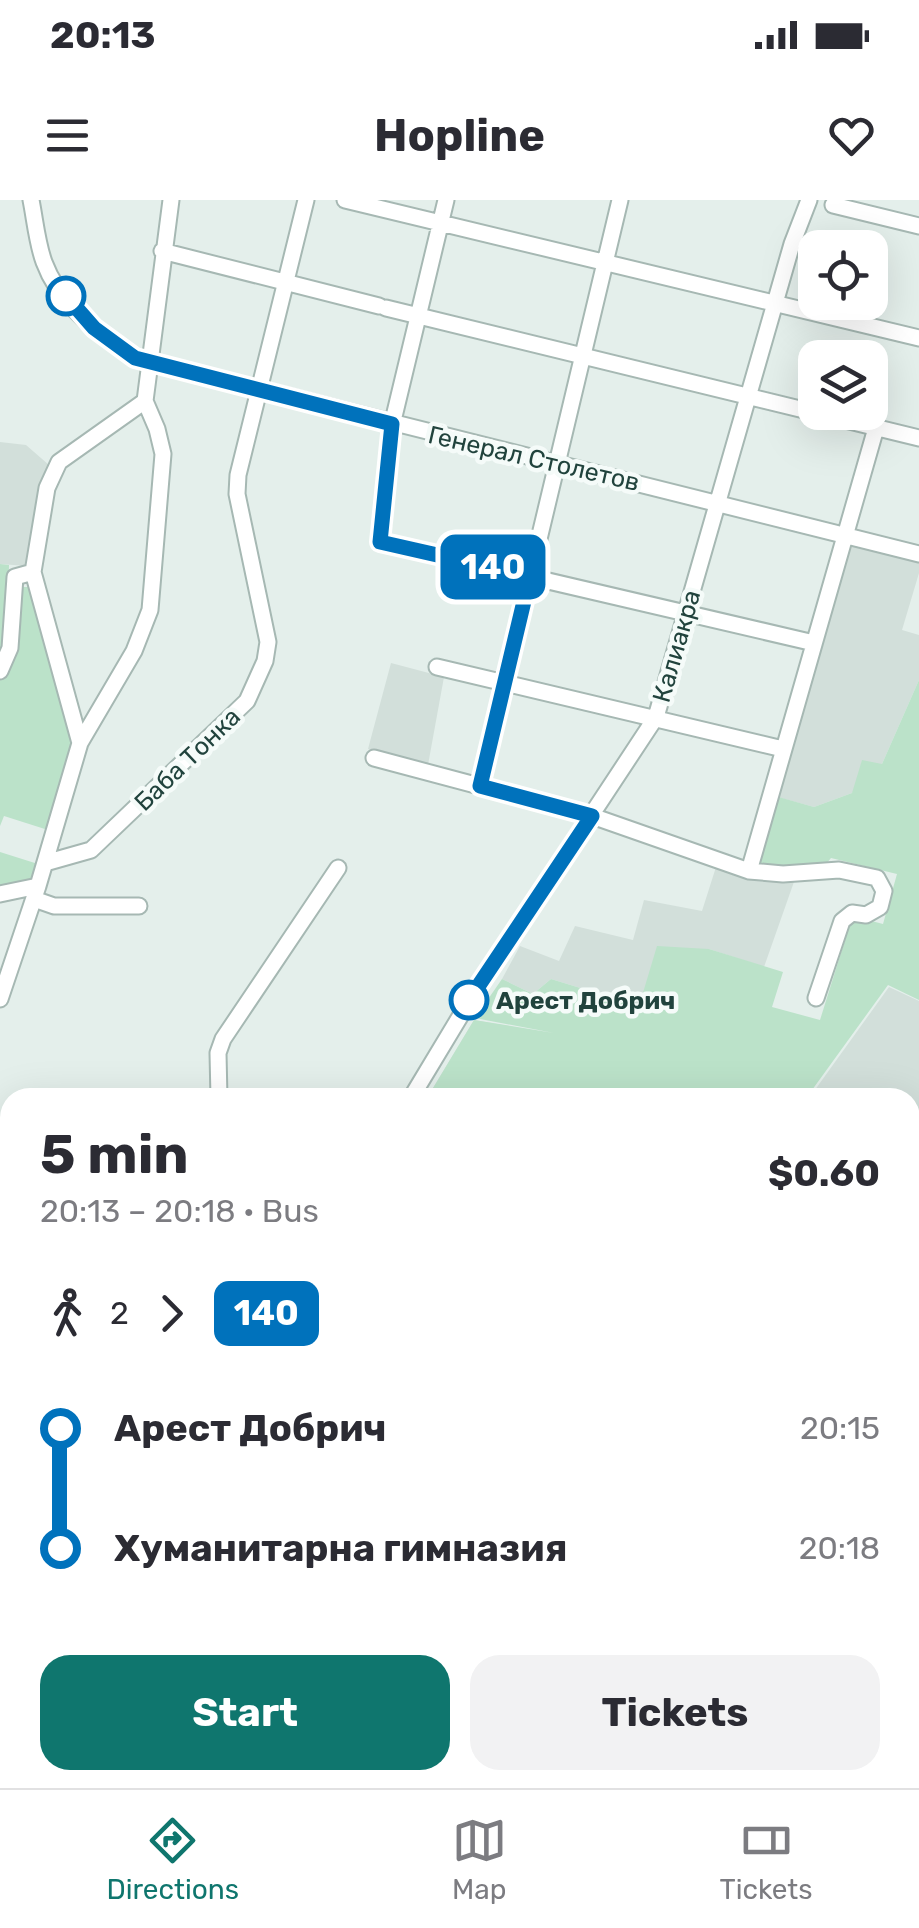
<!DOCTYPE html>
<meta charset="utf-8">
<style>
:root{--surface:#fff;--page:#f2f2f3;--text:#2b2b33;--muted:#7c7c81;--line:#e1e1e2;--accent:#0f766e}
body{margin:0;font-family:Rubik,sans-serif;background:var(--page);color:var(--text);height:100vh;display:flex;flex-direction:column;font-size:38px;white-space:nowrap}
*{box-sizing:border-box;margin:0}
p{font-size:32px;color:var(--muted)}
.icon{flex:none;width:55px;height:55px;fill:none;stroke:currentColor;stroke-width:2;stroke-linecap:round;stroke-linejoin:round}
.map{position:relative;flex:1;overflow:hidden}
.sheet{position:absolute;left:0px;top:888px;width:920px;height:702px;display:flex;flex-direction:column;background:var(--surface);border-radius:30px 30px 0 0;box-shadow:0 10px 40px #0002}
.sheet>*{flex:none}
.badge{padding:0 20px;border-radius:15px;font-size:35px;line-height:65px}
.buttons{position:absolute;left:798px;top:30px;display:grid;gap:20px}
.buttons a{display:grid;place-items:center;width:90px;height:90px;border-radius:20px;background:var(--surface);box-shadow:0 10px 40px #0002;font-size:50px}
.map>.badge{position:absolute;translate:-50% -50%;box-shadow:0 0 0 5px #fff}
.legs{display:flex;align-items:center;gap:15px;height:110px;padding:0 40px;font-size:32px}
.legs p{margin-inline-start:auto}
.overview{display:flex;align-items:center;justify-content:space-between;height:170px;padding:0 40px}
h1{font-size:55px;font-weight:700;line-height:75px}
.action{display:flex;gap:20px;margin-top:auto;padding:20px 40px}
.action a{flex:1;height:115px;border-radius:30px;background:var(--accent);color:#fff;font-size:40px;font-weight:700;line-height:115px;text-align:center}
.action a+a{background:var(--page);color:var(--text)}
ul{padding:0 40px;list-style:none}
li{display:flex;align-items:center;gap:35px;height:120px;font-size:38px}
li i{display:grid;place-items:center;width:15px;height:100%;margin:0 12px;background:currentColor}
li i::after{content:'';width:25px;height:25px;margin:-12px;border:8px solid;border-radius:50%;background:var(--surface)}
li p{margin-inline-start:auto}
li:first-child i{background:linear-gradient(#0000 50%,currentColor 0)}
li:last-child i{background:linear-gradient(currentColor 50%,#0000 0)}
.status{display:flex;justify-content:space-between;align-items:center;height:70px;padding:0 50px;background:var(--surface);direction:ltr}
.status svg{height:28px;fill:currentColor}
header{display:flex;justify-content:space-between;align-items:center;height:130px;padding:0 40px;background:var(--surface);font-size:45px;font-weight:700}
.tab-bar{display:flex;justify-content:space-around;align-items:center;height:140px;border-top:2px solid var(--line);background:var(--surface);font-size:28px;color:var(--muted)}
.tab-bar a{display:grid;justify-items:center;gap:5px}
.tab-bar .selected{color:var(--accent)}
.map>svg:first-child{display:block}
</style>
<div class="status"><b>20:13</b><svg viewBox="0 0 49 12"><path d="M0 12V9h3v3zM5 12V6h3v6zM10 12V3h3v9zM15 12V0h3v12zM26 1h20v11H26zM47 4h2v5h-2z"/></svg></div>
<header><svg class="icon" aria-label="menu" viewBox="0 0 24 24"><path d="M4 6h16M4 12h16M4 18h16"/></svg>Hopline<svg class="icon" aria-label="heart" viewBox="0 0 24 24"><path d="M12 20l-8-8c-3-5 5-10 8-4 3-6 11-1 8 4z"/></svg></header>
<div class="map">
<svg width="919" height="1588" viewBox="0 0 919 1588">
<rect width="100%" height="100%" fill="#e4efeb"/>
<path fill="#d2dfda" d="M0 242 26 245 49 265 41 285 27 366 0 364Z
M851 342 919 361V373L902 430 919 435V480L882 564 852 593 814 607 777 597Z
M391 463 444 477 428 565 368 549Z
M716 667 795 679 764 767 709 749 639 806 551 779 533 794 502 779 520 746 559 761 575 726 633 740 644 700 702 711Z
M889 787 919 801V1290L910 1284V898H427L474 820 673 855 812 894Z
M0 1328 10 1330V1580H292L291 1588H0Z"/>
<path fill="#bbe2c9" d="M0 364 9 365 7 444 0 465Z
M17 387H29L73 545 48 630 4 616 0 626V478Z
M919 480V800L888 785 807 897 427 898 474 820 554 833 475 818 502 779 533 794 551 779 639 806 657 746 709 749 783 772 772 807 820 820 850 724 860 718 883 724 897 674 831 658 826 664 781 668 756 664 775 596 814 607 852 593 862 560 882 564Z
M0 652 38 664 31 684 0 690Z
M910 1284 919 1290V1588H730L628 1580H910Z
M0 1562 10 1563V1580H183L266 1588H0Z"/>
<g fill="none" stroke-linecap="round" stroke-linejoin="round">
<path stroke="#87c7d9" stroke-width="2.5" d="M0 1551 10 1552
M319 1581 401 1588"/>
<g stroke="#a6b8b3" stroke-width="19">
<path id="minor" d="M31 0C35 20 37 43 44 62 59 103 100 136 135 158L919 354
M345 0 919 138
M446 0 392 225 381 342 814 443
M833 5 919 26
M162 51 379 106
M386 108 919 238
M437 467 783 549
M0 471 10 448 15 377 33 372
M80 543 33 372 47 288 59 262 145 201
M374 558 592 616 749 671 783 674 839 670 877 678 884 691 880 707 866 715 852 713 842 721 816 798
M480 586 620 0
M45 663 91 650 247 501 265 461 268 442 237 294 238 275 306 0
M749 671 876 228
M0 694 38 686
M34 699 54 706H139
M0 799 38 686 80 543 134 451 150 410 163 254 157 229 145 201 171 0
M219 898 218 853 223 839 338 668
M411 898 476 790 656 517 792 44 809 0
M0 1025 10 1106
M0 1210 10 1211
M0 1524 10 1525
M309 1588 310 1580"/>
</g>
<use href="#minor" stroke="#fff" stroke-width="15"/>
</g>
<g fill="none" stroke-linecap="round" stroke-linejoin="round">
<g stroke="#fff" stroke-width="22">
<path id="line-1" d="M66 96 94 128 135 158 392 224 380 342 530 376 480 586 592 616 469 800"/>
</g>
<use href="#line-1" stroke="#0072bc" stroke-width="15"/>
</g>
<g fill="#fff" stroke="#0072bc" stroke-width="5">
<circle cx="66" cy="96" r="18"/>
<circle cx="469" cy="800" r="18"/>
</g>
<g text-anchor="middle" stroke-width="9" stroke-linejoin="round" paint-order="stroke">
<g font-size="25" fill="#21433d" stroke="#f5fbf9">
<text transform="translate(534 258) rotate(13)" y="9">Генерал Столетов</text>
<text transform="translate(676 446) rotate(-74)" y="9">Калиакра</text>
<text transform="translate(187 559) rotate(-44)" y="9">Баба Тонка</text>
</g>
<g font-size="25" font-weight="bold" fill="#21433d" stroke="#f5fbf9" text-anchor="start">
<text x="496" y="809">Арест Добрич</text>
</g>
</g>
</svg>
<div class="buttons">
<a><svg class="icon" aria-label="locate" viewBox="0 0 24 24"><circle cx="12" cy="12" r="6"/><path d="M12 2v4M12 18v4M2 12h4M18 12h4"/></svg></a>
<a><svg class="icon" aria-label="layers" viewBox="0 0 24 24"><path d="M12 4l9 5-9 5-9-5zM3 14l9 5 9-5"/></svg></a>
</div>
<b class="badge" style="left:493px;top:367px;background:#0072bc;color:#fff">140</b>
<section class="sheet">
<div class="overview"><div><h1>5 min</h1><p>20:13 – 20:18 · Bus</p></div><b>$0.60</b></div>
<div class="legs"><svg class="icon" aria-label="walk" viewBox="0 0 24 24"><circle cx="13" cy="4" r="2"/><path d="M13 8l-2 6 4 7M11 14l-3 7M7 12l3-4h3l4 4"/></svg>2<svg class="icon" aria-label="forward" viewBox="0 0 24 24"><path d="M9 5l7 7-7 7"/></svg><b class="badge" style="background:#0072bc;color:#fff">140</b></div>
<ul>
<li><i style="color:#0072bc"></i><b>Арест Добрич</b><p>20:15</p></li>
<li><i style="color:#0072bc"></i><b>Хуманитарна гимназия</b><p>20:18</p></li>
</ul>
<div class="action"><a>Start</a><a>Tickets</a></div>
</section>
</div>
<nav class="tab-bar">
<a class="selected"><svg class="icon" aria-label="directions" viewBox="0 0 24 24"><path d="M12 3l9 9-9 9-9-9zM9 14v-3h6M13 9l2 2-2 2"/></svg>Directions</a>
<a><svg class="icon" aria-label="map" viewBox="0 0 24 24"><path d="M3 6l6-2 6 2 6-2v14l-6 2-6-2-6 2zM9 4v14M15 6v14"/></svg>Map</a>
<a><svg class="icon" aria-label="tickets" viewBox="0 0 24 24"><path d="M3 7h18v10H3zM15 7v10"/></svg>Tickets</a>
</nav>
